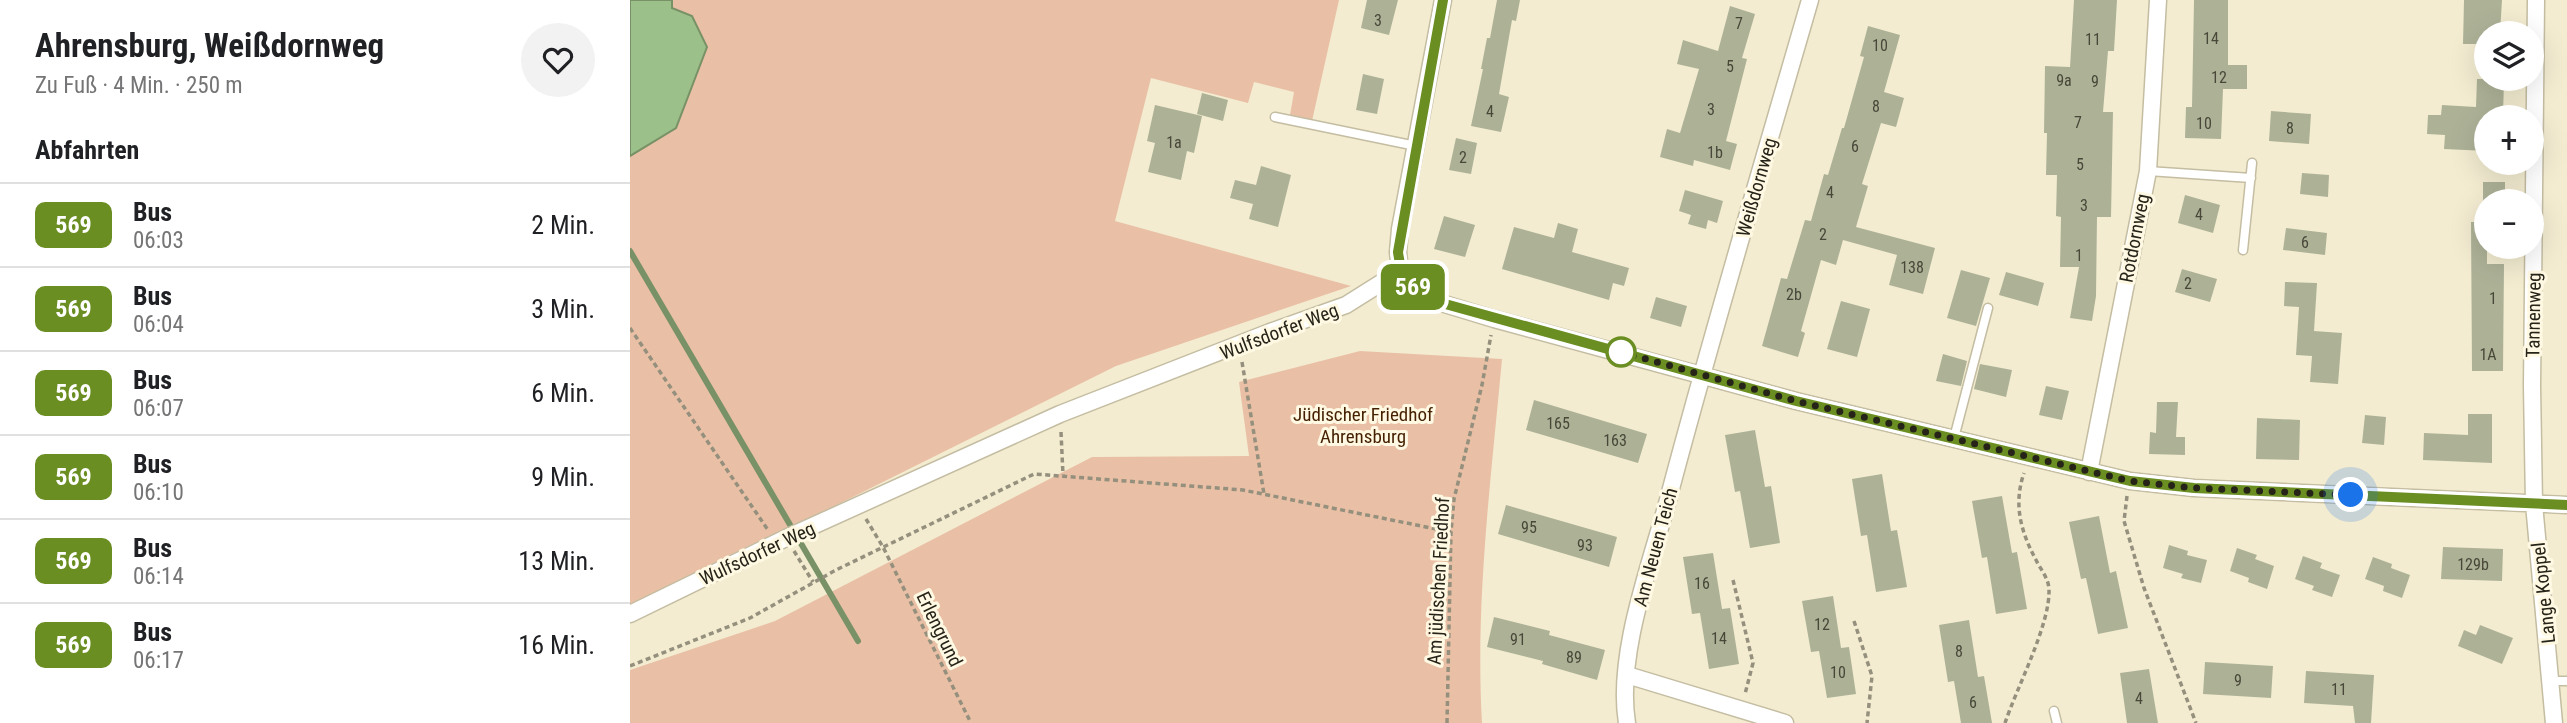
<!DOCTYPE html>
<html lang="de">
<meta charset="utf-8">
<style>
:root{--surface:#fff;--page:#f2f2f2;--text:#202124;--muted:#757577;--line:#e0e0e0}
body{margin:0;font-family:"Roboto Condensed",sans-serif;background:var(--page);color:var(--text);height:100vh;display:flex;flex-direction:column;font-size:26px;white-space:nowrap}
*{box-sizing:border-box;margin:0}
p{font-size:23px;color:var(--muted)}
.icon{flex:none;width:38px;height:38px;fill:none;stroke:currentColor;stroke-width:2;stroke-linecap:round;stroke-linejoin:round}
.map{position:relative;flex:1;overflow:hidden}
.sheet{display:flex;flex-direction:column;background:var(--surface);width:630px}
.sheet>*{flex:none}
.badge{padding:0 14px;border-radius:10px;font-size:24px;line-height:46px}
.tools{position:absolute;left:1844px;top:21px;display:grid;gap:14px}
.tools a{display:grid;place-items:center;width:70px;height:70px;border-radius:50%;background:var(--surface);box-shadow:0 7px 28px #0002;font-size:35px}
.you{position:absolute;width:35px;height:35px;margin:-18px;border:5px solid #fff;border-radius:50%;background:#1a73e8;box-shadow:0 0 0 10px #1a73e833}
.map>.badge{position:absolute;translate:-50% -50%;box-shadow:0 0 0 4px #fff}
h2{padding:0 35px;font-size:26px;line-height:63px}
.round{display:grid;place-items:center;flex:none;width:74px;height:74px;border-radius:37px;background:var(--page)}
.head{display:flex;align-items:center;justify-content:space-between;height:119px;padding:0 35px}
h1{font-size:33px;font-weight:700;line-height:52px}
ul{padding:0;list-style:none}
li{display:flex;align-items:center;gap:21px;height:84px;padding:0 35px;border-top:2px solid var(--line)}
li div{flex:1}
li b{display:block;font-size:26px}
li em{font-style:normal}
li .badge{min-width:77px;font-weight:700;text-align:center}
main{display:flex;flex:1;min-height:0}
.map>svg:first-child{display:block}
</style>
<main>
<section class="sheet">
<div class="head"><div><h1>Ahrensburg, Weißdornweg</h1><p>Zu Fuß · 4 Min. · 250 m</p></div><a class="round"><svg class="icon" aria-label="heart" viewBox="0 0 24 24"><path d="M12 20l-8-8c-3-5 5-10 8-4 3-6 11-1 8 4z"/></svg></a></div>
<h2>Abfahrten</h2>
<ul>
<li><span class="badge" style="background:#6b8e23;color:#fff">569</span><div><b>Bus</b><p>06:03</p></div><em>2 Min.</em></li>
<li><span class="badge" style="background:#6b8e23;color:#fff">569</span><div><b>Bus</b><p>06:04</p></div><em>3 Min.</em></li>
<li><span class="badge" style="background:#6b8e23;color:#fff">569</span><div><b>Bus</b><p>06:07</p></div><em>6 Min.</em></li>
<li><span class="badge" style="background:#6b8e23;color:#fff">569</span><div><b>Bus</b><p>06:10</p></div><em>9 Min.</em></li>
<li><span class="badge" style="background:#6b8e23;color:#fff">569</span><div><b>Bus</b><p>06:14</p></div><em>13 Min.</em></li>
<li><span class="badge" style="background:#6b8e23;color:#fff">569</span><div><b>Bus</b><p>06:17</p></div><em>16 Min.</em></li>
</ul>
</section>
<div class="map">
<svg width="1937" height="723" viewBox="0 0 1937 723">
<rect width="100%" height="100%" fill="#f3ecd1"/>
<path fill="#e9c0a6" d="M42 0H709L682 121 660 115 664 92 624 82 618 103 521 78 485 221 721 286 486 366 0 608V156L46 128 77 47 42 8Z
M730 351 872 359C861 480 845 601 852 723H0V670L145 621 462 457 619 456 609 382Z"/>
<path fill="#9cc089" stroke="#799167" stroke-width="2" d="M0 0H42V8L62 16 77 47 46 128 0 156Z"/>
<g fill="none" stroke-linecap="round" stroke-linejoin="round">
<path stroke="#799167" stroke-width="6" d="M0 251 228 641"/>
</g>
<path fill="#adb297" d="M737 0H768L759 35 731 28Z
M867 0H890L886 21 882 20 869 94 879 97 871 132 841 126 853 69H851L857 38H860Z
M1444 0H1487L1484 51H1478L1473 112H1483L1481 217H1467L1466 296 1462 321 1440 318 1449 267H1430L1431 217 1426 216 1427 175H1416L1417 133H1414L1415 66 1440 67Z
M1564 0H1598V65H1617V89H1593L1591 139 1555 138 1556 107H1562Z
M1834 0H1872L1870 33H1857V44H1833Z
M1100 6 1125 14 1112 58 1117 59 1096 141 1107 144 1100 170 1064 160 1063 166 1030 157 1037 129 1050 133 1069 69 1047 64 1053 40 1088 51Z
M1238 26 1270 35 1254 92 1274 98 1266 127 1251 123 1232 184 1238 186 1226 227 1305 248 1293 294 1259 285 1267 255 1213 240 1206 265 1191 260 1171 331 1175 333 1168 357 1132 346 1151 278 1157 279 1175 220 1181 221 1194 174 1198 175 1212 128H1214L1234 57 1230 56Z
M733 74 754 79 747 114 726 110Z
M1847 79H1874L1873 117H1857V151L1814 149 1815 135 1797 134 1798 115H1811L1812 105 1846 107Z
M572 93 598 100 593 121 567 114Z
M525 105 572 116 564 153 557 151 551 180 518 172 525 143 517 141Z
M1641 111 1681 114 1679 144 1639 141Z
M826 138 847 143 841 174 819 170Z
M631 166 661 175 648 227 619 219 623 204 600 198 605 180 626 185Z
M1672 173 1699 175 1698 197 1670 194Z
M1853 182H1875V201H1853Z
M1055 190 1093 201 1087 223 1078 220 1076 229 1058 224 1061 215 1049 211Z
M1555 195 1590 205 1583 233 1548 223Z
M814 216 845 225 835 257 804 249Z
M1841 222H1857V264H1874L1873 371H1842Z
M928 223 948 229 942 252 999 268 994 286 983 283 979 300 872 269 884 227 924 238Z
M1656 228 1697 233 1695 255 1653 250Z
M1552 269 1587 279 1580 302 1545 292Z
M1331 270 1360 278 1346 326 1317 318Z
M1376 272 1414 283 1408 306 1369 295Z
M1655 282 1687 283 1684 331 1712 333 1708 384 1680 382 1682 356 1666 355 1669 307 1654 306Z
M1026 297 1057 306 1051 327 1020 318Z
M1211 301 1240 309 1227 357 1197 349Z
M1313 354 1337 361 1331 386 1306 381Z
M1350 364 1382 370 1376 397 1344 389Z
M1416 386 1439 391 1432 420 1409 415Z
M904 400 1017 434 1008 463 896 430Z
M1527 402H1548L1546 437H1555V455L1519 454 1520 432 1526 433Z
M1838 414H1862V463L1793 460 1794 433 1838 435Z
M1735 415 1756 417 1754 445 1732 443Z
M1627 418 1670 420 1669 460 1626 459Z
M1125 430 1135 487 1141 486 1150 543 1120 548 1110 491 1105 492 1095 435Z
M1252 474 1261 531 1267 530 1277 587 1246 592 1237 535 1231 536 1222 479Z
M1372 496 1382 553 1387 552 1397 609 1366 614 1357 557 1352 558 1342 501Z
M876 505 987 537 979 567 868 534Z
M1469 516 1480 573 1486 571 1498 628 1468 634 1456 578 1451 579 1439 522Z
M1539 545 1558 551 1557 555 1577 560 1571 583 1551 578 1553 574 1533 568Z
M1813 547 1873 549 1872 581 1811 579Z
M1607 548 1627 555 1625 559 1644 566 1637 589 1618 582 1619 578 1600 571Z
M1083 553 1092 609 1100 608 1109 664 1079 669 1070 613 1062 614 1053 557Z
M1673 556 1692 563 1690 568 1710 575 1702 597 1682 590 1684 586 1665 579Z
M1743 557 1762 564 1761 568 1780 575 1772 598 1753 591 1754 586 1735 579Z
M1203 596 1211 648 1219 647 1226 694 1197 698 1189 651 1181 652 1172 601Z
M864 617 920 631 919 635 975 650 967 680 912 664 913 661 857 647Z
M1339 620 1348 677 1354 676 1362 723H1331L1324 681 1318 682 1309 625Z
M1850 625 1883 638 1872 664 1828 646 1834 630 1846 635Z
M1575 662 1643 666 1641 698 1573 694Z
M1519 669 1528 723H1497L1490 673Z
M1676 671 1744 675 1741 723H1725L1723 706 1674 703Z"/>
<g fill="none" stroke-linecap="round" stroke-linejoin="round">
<g stroke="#c4bda2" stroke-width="11">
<path id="service" d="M645 117 786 146
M1518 171 1621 178
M1613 250 1622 163
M1324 438 1358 308
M1922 681H1937
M1424 711 1427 723"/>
</g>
<g stroke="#c4bda2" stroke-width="19">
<path id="minor" d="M1906 0 1902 386 1904 504 1924 723
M770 271 788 293 808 302 864 319 1166 401 1500 481 1564 488 1937 505
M770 271 768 252 770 229 813 0
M1459 472 1518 171 1528 0
M0 614 156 538 430 414 640 332 716 305 770 271
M997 675 1155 723
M997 723C986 656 1020 566 1038 500 1082 333 1132 166 1180 0"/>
</g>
<path stroke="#95907d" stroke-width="3.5" stroke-dasharray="5 3.5" stroke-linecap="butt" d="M0 328 138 530
M612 362 634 494
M431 432 433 475
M1497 496 1494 521 1514 588 1566 723
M236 519 253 547 341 723
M164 551 183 582
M1103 580 1123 663 1115 694
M1224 621 1242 676 1237 723
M0 666 120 618 206 570 404 474 613 490 821 532
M817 723 821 532 824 499 852 385 861 335
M1375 723C1387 687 1420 625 1419 590 1419 579 1411 570 1406 560 1391 532 1383 505 1394 473"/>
<use href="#service" stroke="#fff" stroke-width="8"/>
<use href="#minor" stroke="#fff" stroke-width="16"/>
</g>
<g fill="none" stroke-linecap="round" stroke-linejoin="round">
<g stroke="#fff" stroke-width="16">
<path id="line" d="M813 0 768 252C771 280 782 291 808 302L1166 401 1500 481 1564 488 1937 505"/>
</g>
<use href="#line" stroke="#6b8e23" stroke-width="10"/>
<path stroke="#262319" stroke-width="7" stroke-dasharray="0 12.6" d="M991 352 1166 401 1500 481 1564 488 1721 495"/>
</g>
<circle fill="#fff" stroke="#6b8e23" stroke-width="3.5" cx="991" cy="352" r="14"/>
<g text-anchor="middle" stroke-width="6" stroke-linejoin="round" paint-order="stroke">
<g font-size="16" fill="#484738">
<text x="748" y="26">3</text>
<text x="1109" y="29">7</text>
<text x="1581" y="44">14</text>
<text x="1463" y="45">11</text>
<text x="1250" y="51">10</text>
<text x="1100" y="72">5</text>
<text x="1589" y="83">12</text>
<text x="1434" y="86">9a</text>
<text x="1465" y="87">9</text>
<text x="1246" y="112">8</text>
<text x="1081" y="115">3</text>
<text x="860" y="117">4</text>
<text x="1448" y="128">7</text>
<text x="1574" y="129">10</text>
<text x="1660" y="134">8</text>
<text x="544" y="148">1a</text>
<text x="1225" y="152">6</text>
<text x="1085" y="158">1b</text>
<text x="833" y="163">2</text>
<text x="1450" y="170">5</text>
<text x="1200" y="198">4</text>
<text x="1454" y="211">3</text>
<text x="1569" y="220">4</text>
<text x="1193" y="240">2</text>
<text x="1675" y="248">6</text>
<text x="1449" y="261">1</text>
<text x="1282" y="273">138</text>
<text x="1558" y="289">2</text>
<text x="1164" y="300">2b</text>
<text x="1863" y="304">1</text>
<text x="1858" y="360">1A</text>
<text x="928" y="429">165</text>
<text x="985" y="446">163</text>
<text x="899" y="533">95</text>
<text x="955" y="551">93</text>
<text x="1843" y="570">129b</text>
<text x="1072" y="589">16</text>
<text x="1192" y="630">12</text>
<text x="1089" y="644">14</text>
<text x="888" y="645">91</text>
<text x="1329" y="657">8</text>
<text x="944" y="663">89</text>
<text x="1208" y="678">10</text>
<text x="1608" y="686">9</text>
<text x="1709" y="695">11</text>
<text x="1509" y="704">4</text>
<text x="1343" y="708">6</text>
</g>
<g font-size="19" fill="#262319" stroke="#fff9e3">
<text transform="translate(1126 187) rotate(-74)" y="7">Weißdornweg</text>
<text transform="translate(1504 238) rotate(-79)" y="7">Rotdornweg</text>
<text transform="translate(1903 315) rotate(-89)" y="7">Tannenweg</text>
<text transform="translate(649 331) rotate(-21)" y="7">Wulfsdorfer Weg</text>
<text transform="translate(1025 547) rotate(-75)" y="7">Am Neuen Teich</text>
<text transform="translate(127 553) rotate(-25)" y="7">Wulfsdorfer Weg</text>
<text transform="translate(808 581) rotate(-87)" y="7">Am jüdischen Friedhof</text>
<text transform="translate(1913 593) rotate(-96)" y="7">Lange Koppel</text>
<text transform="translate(310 629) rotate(64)" y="7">Erlengrund</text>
</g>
<g font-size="19" fill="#441f01" stroke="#fff9e3">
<text x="733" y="421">Jüdischer Friedhof<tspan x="733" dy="22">Ahrensburg</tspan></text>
</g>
</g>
</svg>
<div class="tools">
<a><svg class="icon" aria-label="layers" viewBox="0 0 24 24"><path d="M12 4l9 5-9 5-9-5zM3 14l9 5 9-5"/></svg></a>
<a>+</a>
<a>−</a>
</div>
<div class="you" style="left:1721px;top:495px"></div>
<b class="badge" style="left:783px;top:287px;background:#6b8e23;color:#fff">569</b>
</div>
</main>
